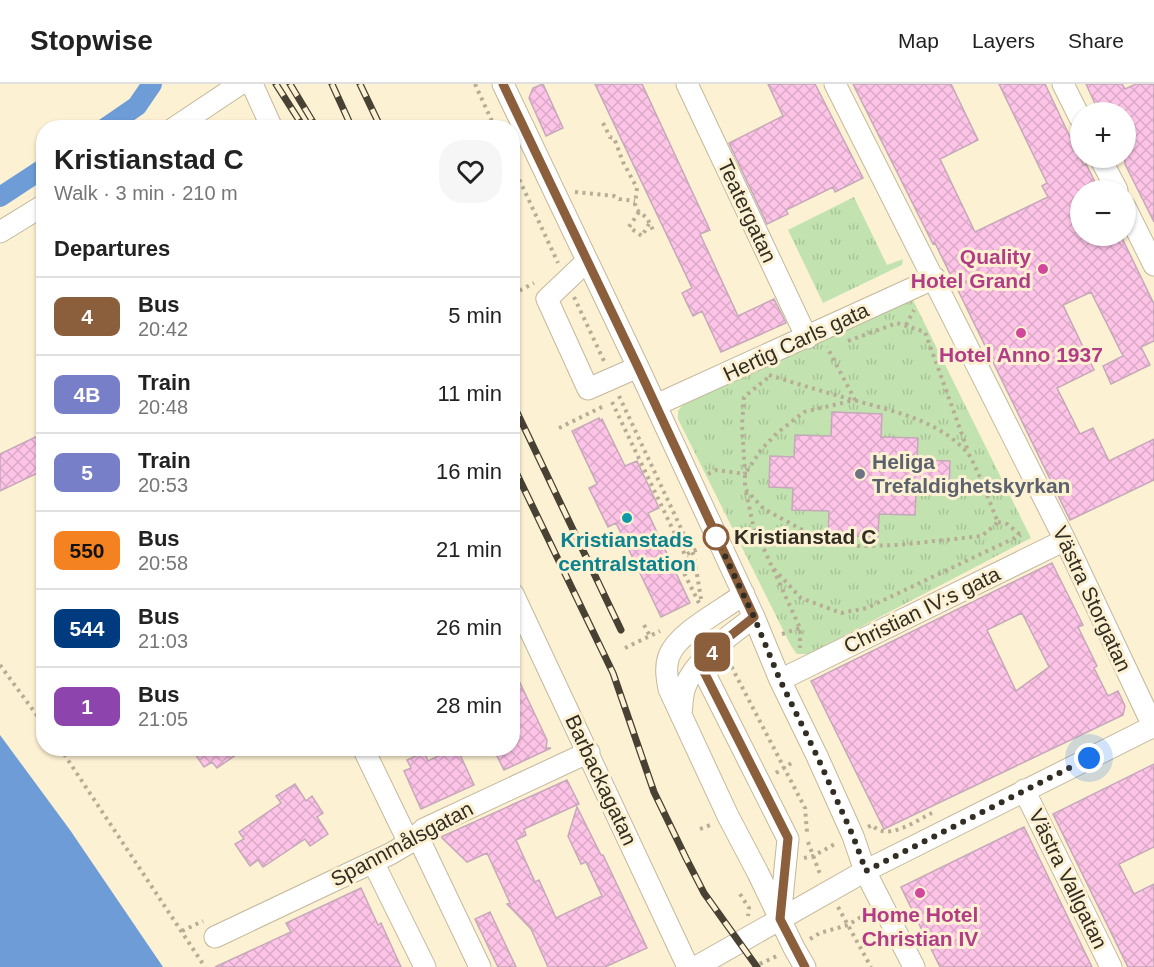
<!DOCTYPE html>
<meta charset="utf-8">
<style>
:root{--surface:#fff;--page:#f6f6f6;--text:#222;--muted:#767676;--line:#e0e0e0}
body{margin:0;font-family:Arial,sans-serif;background:var(--page);color:var(--text);height:100vh;display:flex;flex-direction:column;font-size:22px;white-space:nowrap}
*{box-sizing:border-box;margin:0}
p{font-size:20px;color:var(--muted)}
.icon{flex:none;width:33px;height:33px;fill:none;stroke:currentColor;stroke-width:2;stroke-linecap:round;stroke-linejoin:round}
.map{position:relative;flex:1;overflow:hidden}
.panel{position:absolute;left:36px;top:36px;width:484px;height:636px;display:flex;flex-direction:column;background:var(--surface);border-radius:24px;box-shadow:0 2px 4px #0004}
.panel>*{flex:none}
.badge{padding:0 12px;border-radius:9px;font-size:21px;line-height:39px}
.fabs{position:absolute;left:1070px;top:18px;display:grid;gap:12px}
.fabs a{display:grid;place-items:center;width:66px;height:66px;border-radius:50%;background:var(--surface);box-shadow:0 2px 4px #0004;font-size:30px}
.you{position:absolute;width:30px;height:30px;margin:-15px;border:4px solid #fff;border-radius:50%;background:#1a73e8;box-shadow:0 0 0 9px #1a73e833}
.map>.badge{position:absolute;translate:-50% -50%;box-shadow:0 0 0 3px #fff}
h2{padding:0 18px;font-size:22px;line-height:54px}
.round{display:grid;place-items:center;flex:none;width:63px;height:63px;border-radius:24px;background:var(--page)}
.headline{display:flex;align-items:center;justify-content:space-between;height:102px;padding:0 18px}
h1{font-size:28px;font-weight:700;line-height:45px}
ul{padding:0;list-style:none}
li{display:flex;align-items:center;gap:18px;height:78px;padding:0 18px;border-top:2px solid var(--line)}
li div{flex:1}
li b{display:block;font-size:22px}
li em{font-style:normal}
li .badge{min-width:66px;font-weight:700;text-align:center}
header{display:flex;align-items:center;gap:36px;box-sizing:border-box;height:84px;padding:0 30px;background:var(--surface);border-bottom:2px solid var(--line)}
header strong{font-size:28px}
nav{display:flex;gap:33px;margin-inline-start:auto;font-size:21px}
.map>svg:first-child{display:block}
</style>
<header>
<strong>Stopwise</strong>
<nav><a>Map</a><a>Layers</a><a>Share</a></nav>
</header>
<div class="map">
<svg width="1154" height="883" viewBox="0 0 1154 883">
<defs>
<pattern id="grass-tufts" width="24" height="20" patternUnits="userSpaceOnUse" patternTransform="scale(1.5)"><rect width="24" height="20" fill="#c2e3b0"/><path d="M3 7l-1-3M5 7V3M7 7l1-3M15 17l-1-3M17 17v-4M19 17l1-3" fill="none" stroke="#a7c397"/></pattern>
<pattern id="building-cross-hatch" width="8" height="8" patternUnits="userSpaceOnUse" patternTransform="scale(1.5)"><rect width="8" height="8" fill="#fec4e8"/><path d="M0 0l8 8M0 8l8-8" fill="none" stroke="#daa9c7"/></pattern>
</defs>
<rect width="100%" height="100%" fill="#fdf1d3"/>
<path fill="url(#grass-tufts)" d="M854 113 887 181 903 175 902 181 823 219 788 146Z
M911 212 1031 454 809 570H797L791 562 678 335V327L684 319Z"/>
<path fill="#6d9cd7" d="M0 651 70 746 163 883H0Z"/>
<g fill="none" stroke-linecap="round" stroke-linejoin="round">
<path stroke="#6d9cd7" stroke-width="20" d="M105 44 137 22 152 0
M0 113 44 84"/>
</g>
<path fill="url(#building-cross-hatch)" stroke="#c5a8b9" stroke-width="1.5" fill-rule="evenodd" d="M543 0 563 44 546 52 529 14 533 4Z
M595 0H642L710 146 700 150 738 232 774 215 786 239 721 268 702 227 693 232 682 209 692 204Z
M768 0H815L863 94 835 108 833 103 786 126 788 130 767 140 729 59 783 32Z
M853 0H951L978 56 940 75 975 148 1048 113 1042 102 1047 99 999 0H1045L1080 74 1084 81 1086 80 1099 106H1080V152H1121L1154 220V257L1141 263 1150 281 1111 300 1103 282 1123 272 1091 208 1063 221 1094 286 1057 304 1080 350 1093 344 1109 377 1154 355V396L1070 436 935 159 933 160Z
M1086 0H1122L1125 5 1136 0H1154V138L1125 80V28H1099Z
M832 328 882 330 881 353 918 354 917 376 950 377 949 410 916 409 915 431 879 430 878 453 828 451 829 427 792 426 793 404 769 403 770 372 794 373 795 351 831 352Z
M599 334 600 337 602 335 625 382 637 377 659 424 648 429 690 519 661 533 616 439 608 443 589 404 597 400 572 347Z
M44 349V386L0 407V370Z
M1052 479 1083 541 1078 543 1097 582 1094 584 1108 612 1118 607 1125 622 1123 631 884 745 811 597ZM1022 529 1049 583 1016 607 987 546Z
M513 584 547 656 546 664H551L504 686 493 664H513Z
M191 664H246L217 684 212 678 204 683Z
M455 664H457L474 701 421 725 404 687 411 684 407 676 424 668 428 677Z
M1154 680V763L1119 780 1134 810 1154 800V883H1128L1053 730Z
M567 696 579 720 524 745 526 751 516 756 535 798 539 796 556 834 602 812 586 778 581 780 568 752 577 723 601 771H603L647 864 605 883H548L531 845 507 820 510 819 487 769 467 778 441 753Z
M295 700 306 717 312 712 323 729 317 733 328 750 310 762 305 755 263 783 258 776 250 782 235 760 244 755 239 748 281 719 276 712Z
M1024 743 1092 883H940L901 803Z
M361 804 378 841 381 839 401 883H215L291 848 286 839Z
M490 828 516 883H498L475 835Z"/>
<g fill="none" stroke-linecap="round" stroke-linejoin="round">
<g stroke="#c3b89b" stroke-width="23">
<path id="minor" d="M252 0 272 44
M503 0 638 283 754 533 780 596 817 672 853 752 865 787 914 883
M687 0 807 254
M835 0 1065 456 1154 644
M1063 0 1080 34
M174 44 240 0
M1100 74 1117 106
M1125 123 1154 181
M0 148 44 121
M587 177 547 215 588 305 638 283
M656 321 935 194
M513 510 688 883
M744 510C723 526 678 548 669 572 665 583 667 594 669 605L728 732 758 789 794 864 805 883
M700 580 788 755 780 835
M780 596 1065 456
M681 631C682 621 682 611 685 603 695 575 732 550 754 533
M363 664 409 759
M1024 706 1111 883
M417 751 480 883
M373 778 425 883
M215 853 390 770 409 759 424 745 589 668
M696 883 865 787 1154 642"/>
</g>
<path stroke="#b7ad96" stroke-width="4" stroke-dasharray="3 4.5" stroke-linecap="butt" d="M475 0 495 44
M603 39 610 53 614 54 623 78 637 104 635 120 637 126 647 134 653 146
M513 82 558 179
M575 108 614 112 619 115 635 117
M639 128 629 143 642 152 649 140
M513 210 534 199
M574 213 604 277
M906 241 914 226
M848 257 897 239 925 248 968 367
M769 291C797 300 825 308 853 316 893 327 937 336 966 367 975 376 991 423 998 438L982 452 898 461 858 462 810 450 764 425 745 405V390L761 366 777 349 804 328 855 316 827 263
M619 312 694 472 701 515
M612 318 685 471
M559 344 606 321
M708 390 716 386 745 390 742 341 744 313 770 292
M746 408 753 441 772 483 801 514 841 529 867 524 1021 451
M998 438 1007 440 1023 453
M773 485 800 544V564
M699 519 683 487 691 482 685 471 700 464
M644 541 650 552
M782 550 800 544
M625 564 660 547
M728 576 805 724 807 748
M0 581 44 641
M60 664 205 883
M776 689 793 678
M868 743 872 741C887 758 915 737 932 729
M700 745 713 740
M808 758 820 790
M804 774 813 772 835 760
M740 810 749 824 748 832
M838 823 871 883
M182 847 203 837
M810 855 820 849 848 841 866 830
M753 883 777 872"/>
<use href="#minor" stroke="#fff" stroke-width="21"/>
<g stroke="#484235" stroke-width="7">
<path id="rail" d="M276 0 304 44
M290 0 316 43
M332 0 352 44
M360 0 381 44
M513 320 621 546
M513 382 613 589 654 708 686 774 704 809 757 883"/>
</g>
<use href="#rail" stroke="#fdf1d3" stroke-width="4.5" stroke-dasharray="14" stroke-linecap="butt"/>
</g>
<g fill="none" stroke-linecap="round" stroke-linejoin="round">
<g stroke="#fff" stroke-width="14">
<path id="line" d="M503 0 638 283 754 533 720 560 700 580 788 754 780 835 805 883"/>
</g>
<use href="#line" stroke="#8b5e3c" stroke-width="9"/>
<path stroke="#332e23" stroke-width="6" stroke-dasharray="0 10.8" d="M716 453 754 533 780 596 817 672 853 752 866 787 1089 674"/>
</g>
<g fill="#d1479c" stroke="#fdf1d3" stroke-width="2">
<circle cx="1043" cy="185" r="6"/>
<circle cx="1021" cy="249" r="6"/>
<circle cx="920" cy="809" r="6"/>
</g>
<circle fill="#6b7280" stroke="#fdf1d3" stroke-width="2" cx="860" cy="390" r="6"/>
<circle fill="#0f9aa8" stroke="#fdf1d3" stroke-width="2" cx="627" cy="434" r="6"/>
<circle fill="#fff" stroke="#8b5e3c" stroke-width="3" cx="716" cy="453" r="12"/>
<g text-anchor="middle" stroke-width="6" stroke-linejoin="round" paint-order="stroke">
<g font-size="21" fill="#332e23" stroke="#fdf1d3">
<text transform="translate(747 127) rotate(65)" y="7">Teatergatan</text>
<text transform="translate(796 258) rotate(-25)" y="7">Hertig Carls gata</text>
<text transform="translate(1092 515) rotate(65)" y="7">Västra Storgatan</text>
<text transform="translate(922 526) rotate(-26)" y="7">Christian IV:s gata</text>
<text transform="translate(601 696) rotate(65)" y="7">Barbackagatan</text>
<text transform="translate(402 760) rotate(-28)" y="7">Spannmålsgatan</text>
<text transform="translate(1068 795) rotate(64)" y="7">Västra Vallgatan</text>
</g>
<g font-size="21" font-weight="bold" fill="#b23c85" stroke="#fdf1d3">
<text x="1031" y="180" text-anchor="end">Quality<tspan x="1031" dy="24">Hotel Grand</tspan></text>
<text x="1021" y="278">Hotel Anno 1937</text>
<text x="920" y="838">Home Hotel<tspan x="920" dy="24">Christian IV</tspan></text>
</g>
<g font-size="21" font-weight="bold" fill="#5b616d" stroke="#fdf1d3" text-anchor="start">
<text x="872" y="385">Heliga<tspan x="872" dy="24">Trefaldighetskyrkan</tspan></text>
</g>
<g font-size="21" font-weight="bold" fill="#332e23" stroke="#fdf1d3" text-anchor="start">
<text x="734" y="460">Kristianstad C</text>
</g>
<g font-size="21" font-weight="bold" fill="#0d838f" stroke="#fdf1d3">
<text x="627" y="463">Kristianstads<tspan x="627" dy="24">centralstation</tspan></text>
</g>
</g>
</svg>
<div class="fabs">
<a>+</a>
<a>−</a>
</div>
<div class="you" style="left:1089px;top:674px"></div>
<b class="badge" style="left:712px;top:568px;background:#8b5e3c;color:#fff">4</b>
<section class="panel">
<div class="headline"><div><h1>Kristianstad C</h1><p>Walk · 3 min · 210 m</p></div><a class="round"><svg class="icon" aria-label="heart" viewBox="0 0 24 24"><path d="M12 20l-8-8c-3-5 5-10 8-4 3-6 11-1 8 4z"/></svg></a></div>
<h2>Departures</h2>
<ul>
<li><span class="badge" style="background:#8b5e3c;color:#fff">4</span><div><b>Bus</b><p>20:42</p></div><em>5 min</em></li>
<li><span class="badge" style="background:#767fc8;color:#fff">4B</span><div><b>Train</b><p>20:48</p></div><em>11 min</em></li>
<li><span class="badge" style="background:#767fc8;color:#fff">5</span><div><b>Train</b><p>20:53</p></div><em>16 min</em></li>
<li><span class="badge" style="background:#f58220;color:#111">550</span><div><b>Bus</b><p>20:58</p></div><em>21 min</em></li>
<li><span class="badge" style="background:#003b80;color:#fff">544</span><div><b>Bus</b><p>21:03</p></div><em>26 min</em></li>
<li><span class="badge" style="background:#8e44ad;color:#fff">1</span><div><b>Bus</b><p>21:05</p></div><em>28 min</em></li>
</ul>
</section>
</div>
